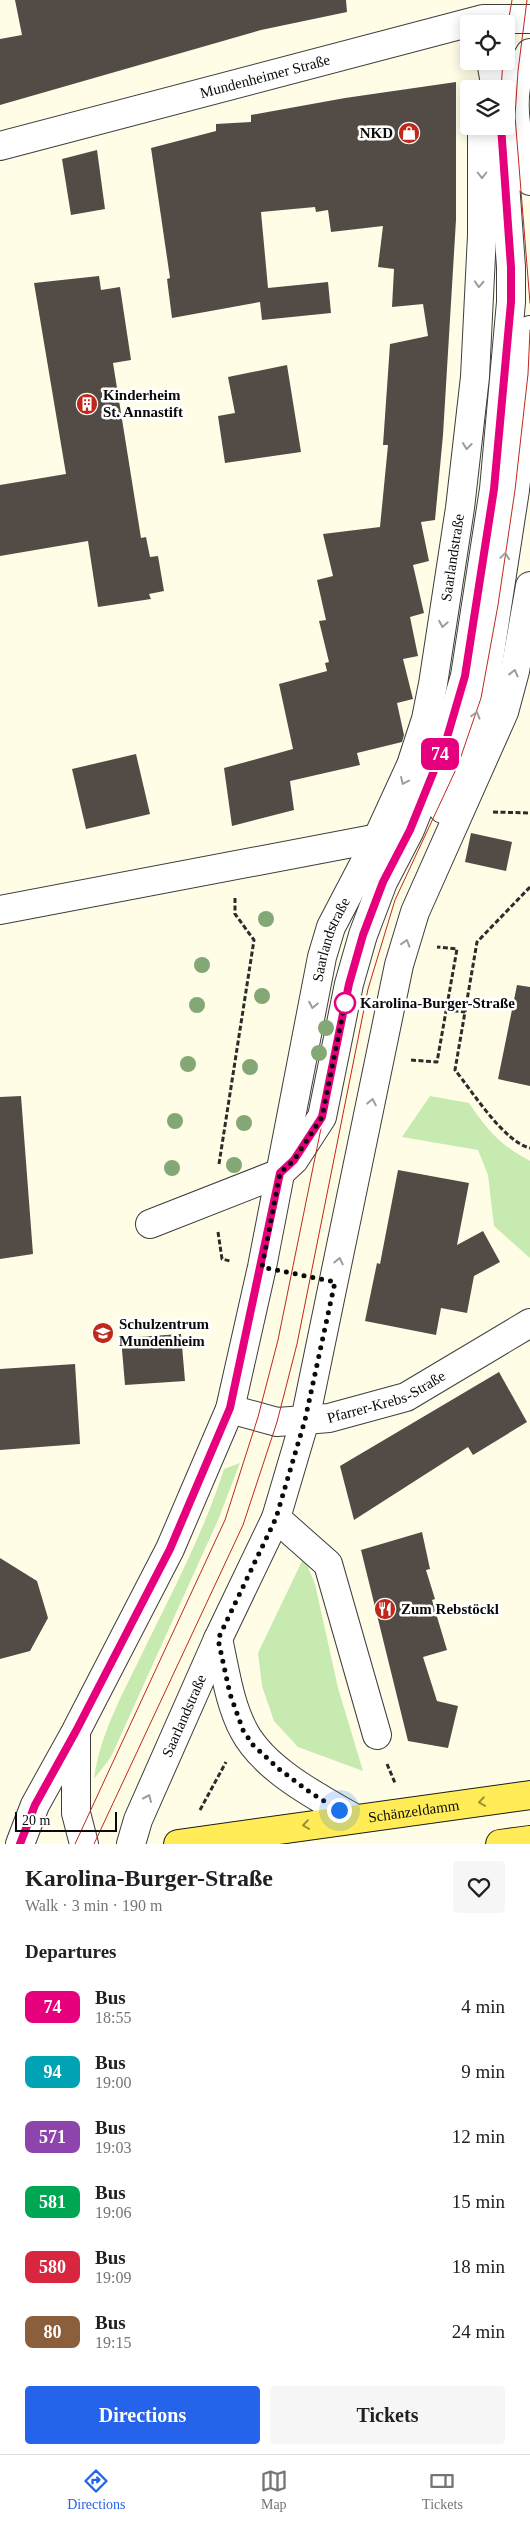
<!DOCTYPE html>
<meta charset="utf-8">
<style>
:root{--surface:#fff;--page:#f6f6f6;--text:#202124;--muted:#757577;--line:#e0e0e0;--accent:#2563eb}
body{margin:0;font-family:Georgia,serif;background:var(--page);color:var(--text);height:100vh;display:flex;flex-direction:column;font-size:19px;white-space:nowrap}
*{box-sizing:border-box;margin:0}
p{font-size:16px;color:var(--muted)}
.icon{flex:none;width:28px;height:28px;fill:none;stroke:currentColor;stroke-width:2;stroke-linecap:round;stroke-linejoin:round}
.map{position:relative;height:1844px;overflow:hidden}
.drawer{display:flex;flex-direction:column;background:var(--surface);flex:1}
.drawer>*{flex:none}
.badge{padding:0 10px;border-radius:8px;font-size:18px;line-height:32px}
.fabs{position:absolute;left:460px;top:15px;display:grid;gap:10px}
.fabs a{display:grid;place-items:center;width:55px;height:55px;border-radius:5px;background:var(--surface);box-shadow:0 2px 12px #0003;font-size:25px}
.scale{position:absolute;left:15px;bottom:12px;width:102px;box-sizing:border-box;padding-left:5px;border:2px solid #0a0a0a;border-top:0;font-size:14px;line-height:18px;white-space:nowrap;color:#0a0a0a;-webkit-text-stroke:4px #fff;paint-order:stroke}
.you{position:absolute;width:25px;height:25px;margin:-12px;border:4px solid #fff;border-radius:50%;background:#1a73e8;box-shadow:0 0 0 8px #1a73e833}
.map>.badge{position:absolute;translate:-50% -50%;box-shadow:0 0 0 2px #fff}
h2{padding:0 25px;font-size:19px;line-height:45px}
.round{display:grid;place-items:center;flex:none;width:52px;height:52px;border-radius:5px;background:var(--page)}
.overview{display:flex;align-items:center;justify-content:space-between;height:85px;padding:0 25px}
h1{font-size:24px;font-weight:800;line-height:38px}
.button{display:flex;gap:10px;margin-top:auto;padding:10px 25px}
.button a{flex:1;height:58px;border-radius:5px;background:var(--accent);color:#fff;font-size:20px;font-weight:800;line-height:58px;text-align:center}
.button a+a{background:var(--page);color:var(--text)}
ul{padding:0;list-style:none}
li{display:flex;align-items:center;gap:15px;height:65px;padding:0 25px}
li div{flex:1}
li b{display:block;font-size:19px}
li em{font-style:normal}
li .badge{min-width:55px;font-weight:700;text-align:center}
.menu{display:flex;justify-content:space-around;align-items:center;height:70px;border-top:1px solid var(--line);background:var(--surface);font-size:14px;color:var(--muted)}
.menu a{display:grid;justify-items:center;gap:2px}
.menu .selected{color:var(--accent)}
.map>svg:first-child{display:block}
</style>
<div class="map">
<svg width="530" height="1844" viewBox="0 0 530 1844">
<rect width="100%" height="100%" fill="#fffde6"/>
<path fill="#c6eaaf" d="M430 1096 469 1103C488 1131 500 1145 530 1161V1258L494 1226 488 1175 478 1150 402 1137Z
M240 1463 218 1520 111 1757 94 1779C100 1735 121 1697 140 1658 170 1596 203 1535 224 1469Z
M304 1557 315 1584 338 1688 363 1771 298 1747 274 1721 262 1686 258 1653Z"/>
<path fill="#534c46" d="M15 0H346L347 12 261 30 0 105V39L22 35Z
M456 82V220L443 435 435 520 421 522 429 561 413 565 424 613 410 617 418 656 403 659 413 699 397 703 404 735 402 742 357 753 360 765 290 781 294 810 232 826 224 768 293 749 279 684 327 671 325 663 329 662 319 621 326 620 317 580 333 576 323 534 380 527 388 445H383L390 344 428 336 423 304 392 307 394 269 378 267 383 226 331 232 328 210 316 212 315 207 261 212 268 288 328 282 331 313 262 320 260 302 172 318 167 279 170 278 151 148 216 131V124L251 122V115L345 98Z
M97 150 105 209 71 215 62 159Z
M99 276 101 290 120 287 131 360 113 363 141 538 146 537 150 557 158 556 164 591 149 594 151 599 98 607 88 541 0 556V485L66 474 34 283Z
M287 365 301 452 225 463 218 416 235 413 228 377Z
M136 754 150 814 86 829 72 769Z
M471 833 512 842 506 871 465 862Z
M517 985 530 987V1086L498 1079Z
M21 1096 33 1254 0 1259V1097Z
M398 1170 469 1183 457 1245 483 1231 500 1262 474 1276 467 1313 441 1308 436 1335 365 1321 377 1263 380 1264Z
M181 1334 185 1381 125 1385 121 1338Z
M75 1364 80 1444 0 1450V1369Z
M499 1372 527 1422 473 1455 468 1447 354 1520 340 1466Z
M422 1532 430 1569 426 1570 435 1599 432 1600 447 1650 423 1657 437 1701 458 1706 448 1748 408 1741 361 1550Z
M0 1558 37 1581 48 1618 30 1651 0 1659Z"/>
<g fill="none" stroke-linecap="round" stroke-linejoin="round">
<g stroke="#3d3d3d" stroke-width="30">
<g id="minor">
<path d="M530 53C526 60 520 69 518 77 509 112 520 148 530 181"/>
<path d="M491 61 496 89"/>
<path id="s1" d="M0 146 483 19H530"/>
<path d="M443 809 472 730 487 672 515 490 528 374 530 330"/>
<path d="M0 910 389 836"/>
<path d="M150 1224 280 1173 294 1160 322 1117 349 984 363 935 383 882 410 830 446 741 465 676 494 489 511 302V267L501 126"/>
<path id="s2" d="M230 1409 277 1422 305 1420 329 1418 406 1397 530 1323"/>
<path d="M276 1518 328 1564 377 1735"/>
<path d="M218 1639C225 1669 229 1703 244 1731 264 1769 317 1797 354 1818"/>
<path d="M76 1734V1813L84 1844"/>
<path id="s3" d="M20 1844 35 1805 76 1731 170 1549 230 1409 262 1267 322 957 331 927 377 839 411 765 426 719 433 684 460 508 475 377 482 235V126"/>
<path id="s4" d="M131 1844 138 1820 218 1639 276 1518 305 1420 399 965 415 912 504 712 515 671 530 586"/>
</g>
</g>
<g stroke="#1b1b1b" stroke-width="30">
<g id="major">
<path id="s5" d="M178 1844 530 1795"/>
<path d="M500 1844 530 1840"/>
</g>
</g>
<path stroke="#2c2c2c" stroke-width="3" stroke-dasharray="5 2.5" stroke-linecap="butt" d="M493 812 530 813
M530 887 477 942 455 1070C472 1091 504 1142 530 1148
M446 1010 465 1012
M411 1060 437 1062 457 949 437 947
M219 1164 254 940 235 914V897
M218 1232 222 1259 230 1261
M387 1764 395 1783
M200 1810 226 1762"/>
<use href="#minor" stroke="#fff" stroke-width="28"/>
<use href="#major" stroke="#ffec56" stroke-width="28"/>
<path stroke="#bf291c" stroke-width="1" d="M527 0 518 71 515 116 530 303
M506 35 512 0
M501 89 503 61
M75 1844 225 1520 258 1417 278 1340 358 946 368 910 446 741 457 706 469 656 494 489 511 302V267L501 126
M94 1844 243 1525 277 1422 297 1344 368 989 395 900 458 765 481 698 498 605 515 490 528 374 530 330"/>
</g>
<g fill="#83a875">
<circle cx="266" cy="919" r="8"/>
<circle cx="202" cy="965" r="8"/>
<circle cx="262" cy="996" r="8"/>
<circle cx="197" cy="1005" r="8"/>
<circle cx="326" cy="1028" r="8"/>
<circle cx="319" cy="1053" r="8"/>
<circle cx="188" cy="1064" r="8"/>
<circle cx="250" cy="1067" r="8"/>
<circle cx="175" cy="1121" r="8"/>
<circle cx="244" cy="1123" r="8"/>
<circle cx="234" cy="1165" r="8"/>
<circle cx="172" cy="1168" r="8"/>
</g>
<defs><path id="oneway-chevron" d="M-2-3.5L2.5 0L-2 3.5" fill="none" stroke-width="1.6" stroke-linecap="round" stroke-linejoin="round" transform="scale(1.25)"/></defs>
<g stroke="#9d9d9d">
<use href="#oneway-chevron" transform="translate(482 175) rotate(90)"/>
<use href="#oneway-chevron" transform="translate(479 284) rotate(93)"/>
<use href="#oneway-chevron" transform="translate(467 446) rotate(96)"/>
<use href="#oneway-chevron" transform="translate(505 556) rotate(-82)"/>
<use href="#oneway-chevron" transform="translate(443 624) rotate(100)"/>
<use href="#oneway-chevron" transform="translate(514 673) rotate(-76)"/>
<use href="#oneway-chevron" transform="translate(476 715) rotate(-74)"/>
<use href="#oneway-chevron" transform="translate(404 781) rotate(115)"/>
<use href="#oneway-chevron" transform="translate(406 943) rotate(-73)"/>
<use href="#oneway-chevron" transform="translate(313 1005) rotate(101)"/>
<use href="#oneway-chevron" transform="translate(372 1102) rotate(-79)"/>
<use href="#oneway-chevron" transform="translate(339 1261) rotate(-78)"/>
<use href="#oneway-chevron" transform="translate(148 1798) rotate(-66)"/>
</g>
<g stroke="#9d9238">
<use href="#oneway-chevron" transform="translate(482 1802) rotate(172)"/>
<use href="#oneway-chevron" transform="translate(306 1825) rotate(172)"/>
</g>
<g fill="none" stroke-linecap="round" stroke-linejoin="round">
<g stroke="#fff" stroke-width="11">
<path id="line" d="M20 1844 35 1805 76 1731 170 1549 230 1408 280 1173 294 1160 322 1117 349 984 363 935 383 882 410 830 446 741 465 676 494 489 511 302V267L501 126"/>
</g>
<use href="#line" stroke="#e6007e" stroke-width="8"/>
<path stroke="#0a0a0a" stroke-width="5" stroke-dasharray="0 9" d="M339 1810 311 1793 279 1769 253 1745 243 1730 230 1694 218 1639 276 1518 305 1420 335 1282 262 1267 280 1173 294 1160 322 1117 345 1003"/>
</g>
<defs>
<g id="shop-disc" transform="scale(1.125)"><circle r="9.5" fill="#bf291c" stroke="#fff"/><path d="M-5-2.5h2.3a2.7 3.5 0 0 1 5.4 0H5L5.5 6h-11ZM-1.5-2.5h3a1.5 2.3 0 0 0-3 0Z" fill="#fff"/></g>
<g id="building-disc" transform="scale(1.125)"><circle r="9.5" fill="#bf291c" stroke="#fff"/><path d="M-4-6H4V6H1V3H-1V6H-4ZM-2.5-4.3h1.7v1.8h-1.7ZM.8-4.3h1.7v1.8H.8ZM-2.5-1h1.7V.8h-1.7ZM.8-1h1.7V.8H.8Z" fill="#fff"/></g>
<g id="school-disc" transform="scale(1.125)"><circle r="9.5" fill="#bf291c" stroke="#fff"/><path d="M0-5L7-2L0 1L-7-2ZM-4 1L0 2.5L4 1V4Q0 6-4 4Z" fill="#fff"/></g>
<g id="restaurant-disc" transform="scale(1.125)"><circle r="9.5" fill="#bf291c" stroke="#fff"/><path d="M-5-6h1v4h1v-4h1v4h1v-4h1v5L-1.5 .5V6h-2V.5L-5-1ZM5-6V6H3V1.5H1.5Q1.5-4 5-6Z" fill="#fff"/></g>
</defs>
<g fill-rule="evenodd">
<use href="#shop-disc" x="409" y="133"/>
<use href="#building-disc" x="87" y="404"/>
<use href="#school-disc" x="103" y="1333"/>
<use href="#restaurant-disc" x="385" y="1609"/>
</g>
<circle fill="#fff" stroke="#e6007e" stroke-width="2.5" cx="345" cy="1003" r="10"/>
<g text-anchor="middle" stroke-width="5" stroke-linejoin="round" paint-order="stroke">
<g font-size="15" fill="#0a0a0a" stroke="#fff">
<text dy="5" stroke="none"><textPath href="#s1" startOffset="274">Mundenheimer Straße</textPath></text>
<text dy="5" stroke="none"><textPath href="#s3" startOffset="1369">Saarlandstraße</textPath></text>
<text dy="5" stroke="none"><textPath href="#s3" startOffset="964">Saarlandstraße</textPath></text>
<text dy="5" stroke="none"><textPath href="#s2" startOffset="162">Pfarrer-Krebs-Straße</textPath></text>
<text dy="5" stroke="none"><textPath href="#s4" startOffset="139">Saarlandstraße</textPath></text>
<text dy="5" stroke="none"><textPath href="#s5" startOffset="238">Schänzeldamm</textPath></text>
</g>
<g font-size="15" font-weight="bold" fill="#0a0a0a" stroke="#fff" text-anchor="start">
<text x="393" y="138" text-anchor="end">NKD</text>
<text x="103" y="400">Kinderheim<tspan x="103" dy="17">St. Annastift</tspan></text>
<text x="119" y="1329">Schulzentrum<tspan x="119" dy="17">Mundenheim</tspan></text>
<text x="401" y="1614">Zum Rebstöckl</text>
</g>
<g font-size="15" font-weight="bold" fill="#0a0a0a" stroke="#fff" text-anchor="start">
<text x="360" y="1008">Karolina-Burger-Straße</text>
</g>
</g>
</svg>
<div class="fabs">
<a><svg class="icon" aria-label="locate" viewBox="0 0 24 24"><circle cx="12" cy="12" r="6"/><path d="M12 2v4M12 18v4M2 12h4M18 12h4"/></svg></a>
<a><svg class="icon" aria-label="layers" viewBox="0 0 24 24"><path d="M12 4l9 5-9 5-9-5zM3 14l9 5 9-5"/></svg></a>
</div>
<div class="scale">20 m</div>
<div class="you" style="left:339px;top:1810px"></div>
<b class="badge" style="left:440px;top:754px;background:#e6007e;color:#fff">74</b>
</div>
<section class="drawer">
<div class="overview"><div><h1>Karolina-Burger-Straße</h1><p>Walk · 3 min · 190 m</p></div><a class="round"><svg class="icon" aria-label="heart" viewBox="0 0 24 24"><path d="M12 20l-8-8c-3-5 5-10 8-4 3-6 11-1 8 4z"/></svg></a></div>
<h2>Departures</h2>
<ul>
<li><span class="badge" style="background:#e6007e;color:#fff">74</span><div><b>Bus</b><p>18:55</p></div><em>4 min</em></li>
<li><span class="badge" style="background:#00a3b4;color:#fff">94</span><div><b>Bus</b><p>19:00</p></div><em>9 min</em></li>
<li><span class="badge" style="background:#8e44ad;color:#fff">571</span><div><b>Bus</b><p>19:03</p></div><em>12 min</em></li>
<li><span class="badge" style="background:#00a651;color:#fff">581</span><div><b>Bus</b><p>19:06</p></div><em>15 min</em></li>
<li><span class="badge" style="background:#d7263d;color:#fff">580</span><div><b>Bus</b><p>19:09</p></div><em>18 min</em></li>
<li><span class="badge" style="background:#8b5e3c;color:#fff">80</span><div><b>Bus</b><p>19:15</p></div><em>24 min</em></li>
</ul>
<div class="button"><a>Directions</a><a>Tickets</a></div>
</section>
<nav class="menu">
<a class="selected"><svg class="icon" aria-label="directions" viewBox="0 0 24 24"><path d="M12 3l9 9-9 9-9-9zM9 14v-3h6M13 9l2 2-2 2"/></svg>Directions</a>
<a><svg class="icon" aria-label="map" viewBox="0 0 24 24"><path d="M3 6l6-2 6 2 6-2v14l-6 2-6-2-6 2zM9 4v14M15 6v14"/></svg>Map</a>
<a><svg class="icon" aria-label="tickets" viewBox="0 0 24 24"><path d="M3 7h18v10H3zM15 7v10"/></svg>Tickets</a>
</nav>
